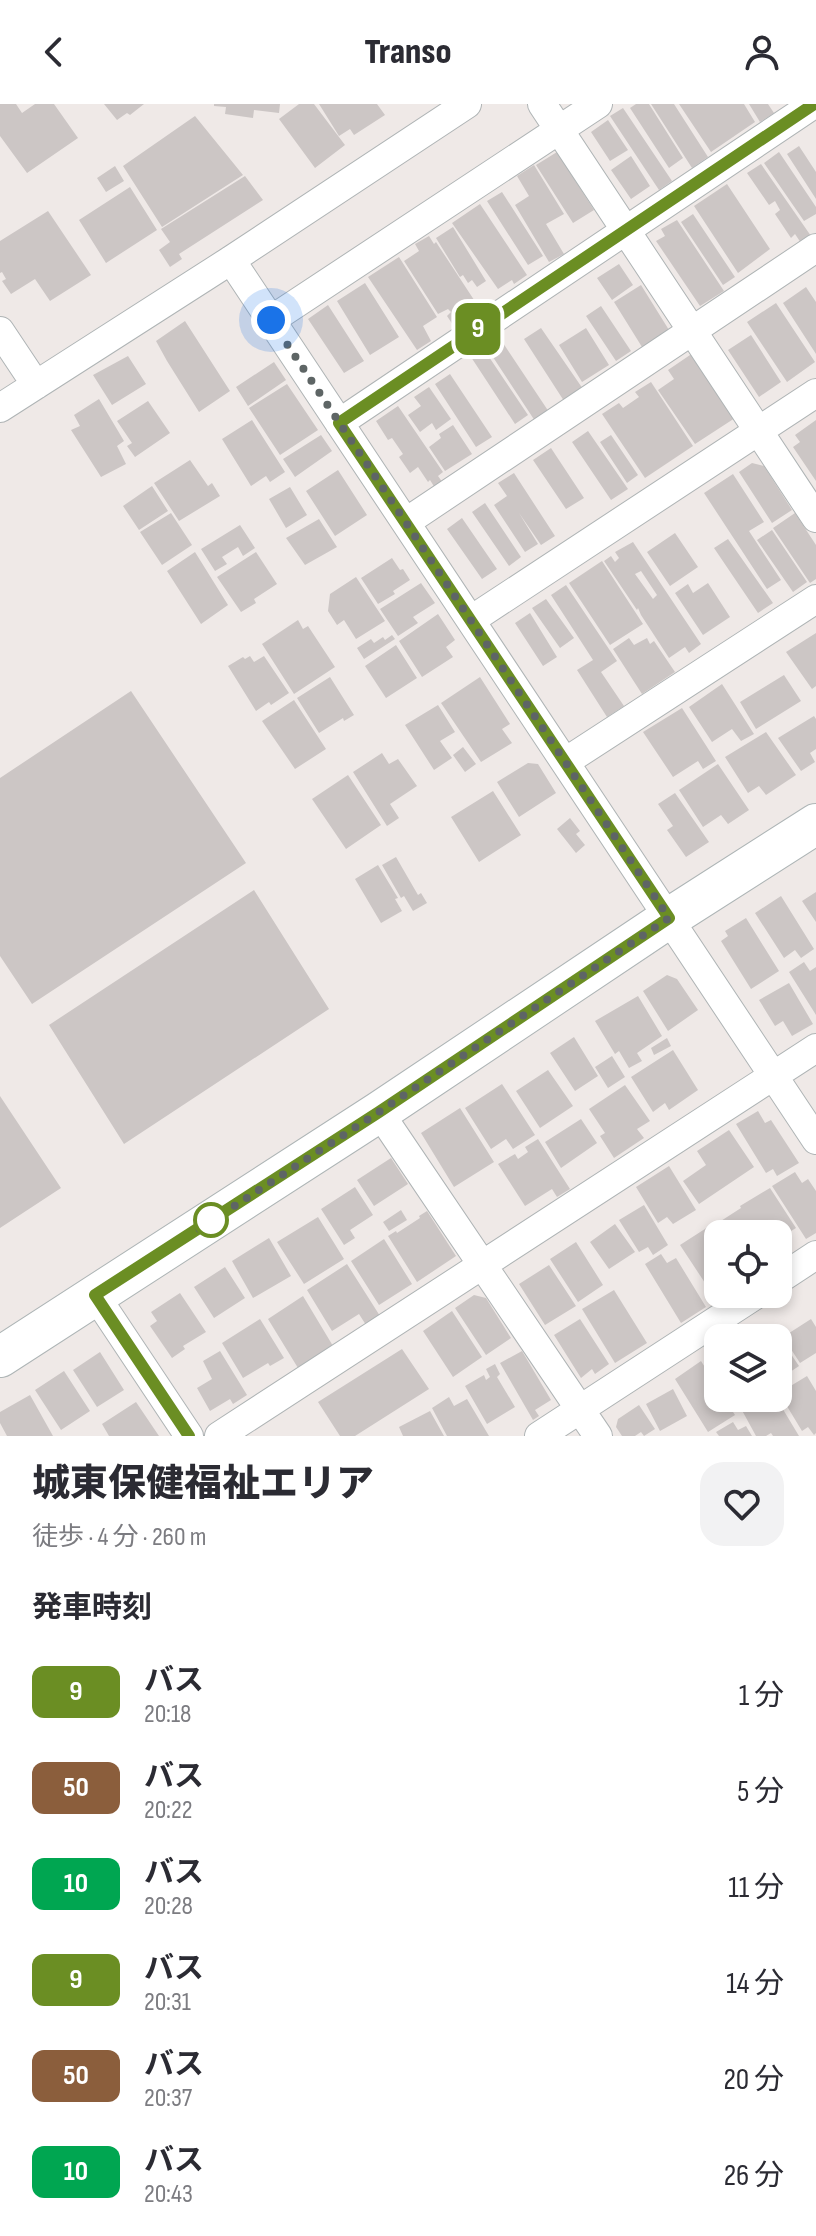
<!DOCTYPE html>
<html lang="ja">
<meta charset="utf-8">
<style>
:root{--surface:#fff;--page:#f2f2f3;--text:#2b2b33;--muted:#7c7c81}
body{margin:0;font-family:"Sofia Sans Condensed","Noto Sans JP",sans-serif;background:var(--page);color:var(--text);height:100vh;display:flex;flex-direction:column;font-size:30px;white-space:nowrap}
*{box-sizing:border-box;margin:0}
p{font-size:26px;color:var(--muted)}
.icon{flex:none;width:44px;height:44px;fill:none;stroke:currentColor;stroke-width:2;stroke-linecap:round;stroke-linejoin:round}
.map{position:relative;height:1332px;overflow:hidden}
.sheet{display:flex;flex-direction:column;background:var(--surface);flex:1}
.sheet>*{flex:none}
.badge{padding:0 16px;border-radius:12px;font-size:28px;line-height:52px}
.fabs{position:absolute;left:704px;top:1116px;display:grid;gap:16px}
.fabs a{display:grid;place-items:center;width:88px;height:88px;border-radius:16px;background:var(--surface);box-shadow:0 4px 12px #0003;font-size:40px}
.you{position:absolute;width:40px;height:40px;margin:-20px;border:6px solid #fff;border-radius:50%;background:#1a73e8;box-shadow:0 0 0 12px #1a73e833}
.map>.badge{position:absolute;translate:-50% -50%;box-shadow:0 0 0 4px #fff}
h2{padding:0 32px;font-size:30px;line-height:72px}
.round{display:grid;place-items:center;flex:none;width:84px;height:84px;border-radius:24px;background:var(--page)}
.summary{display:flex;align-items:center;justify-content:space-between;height:136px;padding:0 32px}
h1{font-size:38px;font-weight:800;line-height:60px}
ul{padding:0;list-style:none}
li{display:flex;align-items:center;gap:24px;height:96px;padding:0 32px}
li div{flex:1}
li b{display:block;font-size:30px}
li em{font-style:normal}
li .badge{min-width:88px;font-weight:700;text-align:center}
header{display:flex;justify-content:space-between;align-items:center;height:104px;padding:0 32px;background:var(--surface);font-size:36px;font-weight:800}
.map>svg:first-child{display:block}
</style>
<header><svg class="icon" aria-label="back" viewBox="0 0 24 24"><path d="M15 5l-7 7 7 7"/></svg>Transo<svg class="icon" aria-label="person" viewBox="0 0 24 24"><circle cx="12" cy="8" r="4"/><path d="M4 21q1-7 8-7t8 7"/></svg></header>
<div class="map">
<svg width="816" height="1332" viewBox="0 0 816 1332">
<rect width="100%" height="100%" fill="#efe9e7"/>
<path fill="#ccc6c5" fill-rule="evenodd" d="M0 0H16L22 9 35 0H54L78 34 27 69 0 32Z
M104 0H144L130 11 127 9 117 16Z
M214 0H280L279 9 254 6 253 14 225 10 226 3 214 2Z
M299 0H314L345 41 315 64 279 15Z
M319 0H377L385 11 354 31 350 25 339 32Z
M636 0H649L683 54 669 64 630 4Z
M651 0H674L708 53 692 64Z
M679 0H744L755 18 711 48Z
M749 0H768L774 9 760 18Z
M623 4 672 77 659 86 610 12Z
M195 12 243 71 162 123 123 62Z
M608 16 628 46 610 57 591 28Z
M799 42 816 68V95L787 50Z
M557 48 594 106 573 119 536 61Z
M779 48 816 103V110L804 117 764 59Z
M631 52 650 82 631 95 611 66Z
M761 60 811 132 801 139 795 130 791 134 775 110 780 106 775 97 769 101 747 69Z
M534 61 564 110 546 120 564 150 549 158 515 101 529 92 517 72Z
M115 62 124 77 106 88 97 74Z
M245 72 263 96 179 150 182 155 170 163 159 146 170 138 161 125Z
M727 80 770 145 738 169 694 102Z
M130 83 157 126 106 159 79 116Z
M502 88 543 152 528 161 487 97Z
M480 100 527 171 514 180 512 176 498 185 452 119Z
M48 107 91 171 50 197 35 175 11 190 2 177 6 175 2 168 0 169V137Z
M693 110 735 173 723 181 681 118Z
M677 116 724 187 700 202 656 137 665 132 661 125Z
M453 123 486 177 477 183 472 176 468 179 463 171 460 173 436 134Z
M429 132 434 140 436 138 480 205 453 221 447 212 451 208 448 205 438 210 404 157 419 147 415 140Z
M399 153 437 213 423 222 431 237 417 246 368 173Z
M619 160 633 181 612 196 597 174Z
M365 179 399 233 370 251 337 197Z
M641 181 669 226 642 243 614 198Z
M806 183 816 198V250L783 199Z
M776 199 815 258 787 278 747 218Z
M328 201 364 257 344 269 308 215Z
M601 202 631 247 616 257 586 212Z
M185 217 230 287 199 308 167 257 156 237Z
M541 224 583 285 564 297 524 235Z
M586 224 609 261 582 278 559 241Z
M751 231 781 278 759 293 728 246Z
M501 236 549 308 535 317 487 244Z
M483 244 528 311 515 320 471 253Z
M693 249 735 314 695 340 658 286 674 275 668 266Z
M128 252 146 280 112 301 93 271Z
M274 258 286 276 248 302 236 283Z
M450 270 492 333 476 343 435 280Z
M651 278 693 342 645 374 602 310 619 299 623 304 639 293 635 288Z
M287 280 318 326 280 351 249 304Z
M429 283 451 315 436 326 432 319 420 328 408 311 421 302 414 293Z
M99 295 124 337 117 342 126 360 101 373 71 326 80 322 74 311Z
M148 297 170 329 135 353 127 342 132 339 117 317Z
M398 302 443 368 438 372 443 379 435 384 430 376 428 378 418 363 410 369 399 353 403 350 392 334 388 336 376 317Z
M252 316 285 368 270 378 266 372 251 382 222 335Z
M816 316V377L793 343 800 338 795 331Z
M453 321 472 350 445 367 429 343 441 334 439 330Z
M588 327 628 385 611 396 572 338Z
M321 331 332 347 295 373 283 355Z
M611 331 638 371 627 379 600 338Z
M551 344 584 394 566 405 533 356Z
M190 356 208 382 212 379 220 392 179 417 154 379Z
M752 359 764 362 792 406 772 419 739 368Z
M338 366 367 411 335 432 306 387Z
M514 369 555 432 541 441 519 409 538 440 525 448 494 401 507 392 498 379Z
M733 370 764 418 749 427 781 476 767 485 704 389Z
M152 382 168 407 139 426 123 402Z
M290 383 307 411 286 424 269 395Z
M485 399 521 453 509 462 472 408Z
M171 409 192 441 162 461 140 428Z
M795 409 816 441V475L810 479 773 424Z
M462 414 497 465 482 475 447 425Z
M319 415 337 443 305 461 286 434Z
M240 421 255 444 243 452 238 443 222 453 227 460 215 467 201 445Z
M772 426 807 478 793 488 757 436Z
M675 429 698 463 670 482 647 448Z
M728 435 773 499 758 509 714 444Z
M633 438 701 540 689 549 685 543 669 554 641 511 638 504 637 506 604 457 611 452 615 458 619 454 615 448ZM641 467 657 491 653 495 635 470Z
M195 448 228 501 201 520 167 467Z
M256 448 277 480 254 495 256 499 241 508 217 473Z
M392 454 400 466 403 465 410 476 393 487 395 490 378 500 361 474Z
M602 457 643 520 610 541 569 479Z
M356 473 385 517 356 535 344 516 337 521 328 507 330 490Z
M421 479 435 499 413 513 418 519 398 532 380 505Z
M708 479 730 513 703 531 675 489 688 480 693 489Z
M566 481 617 557 601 568 624 602 607 613 577 566 593 556 551 491Z
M546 495 574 534 560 544 532 504Z
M530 509 557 553 543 562 515 519Z
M438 510 455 536 446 543 453 553 422 573 399 537Z
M298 516 303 525 308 522 335 563 294 590 262 540Z
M816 529V582L812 585 786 548Z
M392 531 395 535 364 555 357 544 371 535 374 539 383 533 385 536Z
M629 534 634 541 647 534 650 540 654 537 675 568 642 590 613 545Z
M396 541 417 574 386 594 365 562Z
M250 552 254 558 264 552 289 589 271 601 269 598 256 607 228 562 243 553 245 555Z
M784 571 801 597 756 625 740 598Z
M330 573 354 611 344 617 343 614 319 629 297 594Z
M480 573 510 620 502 625 512 639 481 658 441 599Z
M722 580 754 630 741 637 732 625 712 638 689 603Z
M131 587 246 759 32 900 0 852V674Z
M294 596 326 645 295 665 262 617Z
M438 601 455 628 440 637 452 654 434 666 405 621Z
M682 604 716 657 703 665 698 657 673 673 643 628Z
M814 612 816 615V645L810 649 815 658 801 667 778 634Z
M766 628 796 671 766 691 759 682 748 689 725 653Z
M463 643 476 660 465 668 453 651Z
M382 649 389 660 398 655 417 682 390 700 399 714 387 722 353 668Z
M528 659 538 660 556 689 519 713 497 678Z
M718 660 749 706 728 720 721 711 703 723 679 686Z
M348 671 381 721 346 745 312 695Z
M493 687 521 731 479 758 451 713Z
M675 689 709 738 686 753 667 726 673 722 658 700Z
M570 714 580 727 576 730 585 741 576 749 557 725Z
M396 753 418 791 421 789 427 799 413 807 404 792 401 794 382 761Z
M378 761 398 794 395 795 402 807 381 819 355 775Z
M254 786 329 905 124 1040 49 921Z
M816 788V818L802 797Z
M781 792 814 845 801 854 795 846 784 854 755 809Z
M746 814 779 867 751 885 721 837 728 832 725 827Z
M804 858 810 867 816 863V911L789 868Z
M667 871 677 875 698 906 668 927 643 887Z
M789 879 813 920 792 932 783 917 775 922 759 896Z
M638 892 662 932 637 949 642 957 629 964 619 947 615 950 595 917Z
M574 933 598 972 575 987 550 949Z
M667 934 671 942 654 951 651 944Z
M673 946 698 986 669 1006 665 999 653 1008 631 973Z
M612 952 625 973 608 984 595 963Z
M548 966 573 1002 540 1024 516 987Z
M502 980 535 1031 513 1045 506 1035 491 1045 465 1004Z
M625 981 650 1017 637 1025 644 1034 614 1054 600 1032 605 1029 589 1005Z
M0 992 61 1084 0 1124Z
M460 1004 494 1058 454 1083 421 1029Z
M758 1007 765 1019 771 1016 799 1059 777 1072 773 1065 766 1069 736 1020Z
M581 1015 597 1039 561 1064 545 1038Z
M729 1026 754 1063 699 1100 683 1077 706 1061 697 1047Z
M538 1035 570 1085 557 1093 552 1085 525 1102 498 1060 515 1050 518 1055 528 1048 525 1043Z
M391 1054 408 1080 374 1102 357 1076Z
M669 1062 696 1106 673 1120 667 1113 658 1119 636 1083Z
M795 1068 802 1079 808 1075 816 1087V1129L806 1135 772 1082Z
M355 1083 373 1111 350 1126 355 1134 344 1141 321 1105Z
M770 1084 796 1124 778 1135V1130H718V1136L710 1124 741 1104 740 1102Z
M644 1101 668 1141 653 1151 648 1143 639 1148 619 1116Z
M401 1106 407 1116 389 1127 383 1118Z
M427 1107 456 1152 417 1178 388 1132 396 1127 397 1129 420 1114 419 1112Z
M318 1113 344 1155 304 1180 277 1138Z
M615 1120 635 1148 609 1165 590 1138Z
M708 1123 718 1138V1175L707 1182 680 1141Z
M269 1134 291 1172 253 1194 232 1157Z
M384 1135 412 1180 379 1201 351 1157Z
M576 1138 603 1181 578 1198 550 1155Z
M661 1150 667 1159 676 1154 706 1203 681 1219 645 1160Z
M347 1160 380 1212 366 1221 359 1210 332 1227 307 1186Z
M549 1161 576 1202 545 1221 519 1180Z
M225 1163 245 1194 214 1214 194 1183Z
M614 1186 647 1239 615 1259 582 1205Z
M180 1189 206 1228 183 1242 185 1245 172 1254 150 1222 157 1217 151 1208Z
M474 1191 486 1194 511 1234 486 1251 455 1204Z
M303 1192 333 1242 298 1264 268 1215Z
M452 1207 482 1253 453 1273 423 1227Z
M260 1215 284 1254 270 1262 268 1259 243 1274 222 1239Z
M580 1215 609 1260 595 1270 592 1265 581 1274 554 1231Z
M811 1215 816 1223V1249L800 1259 783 1233Z
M778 1231 799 1262 778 1276Z
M718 1244V1277L704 1252Z
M402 1245 429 1285 355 1332H340L318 1298Z
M220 1247 247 1291 233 1300 230 1295 210 1307 197 1284 212 1275 203 1257Z
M522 1247 551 1296 535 1306 539 1312 533 1316 500 1259Z
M100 1248 124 1286 97 1303 73 1266Z
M701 1257 718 1284V1294H724L735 1311 708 1328 675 1275Z
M495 1260 500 1270 497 1273 515 1303 487 1320 465 1282 484 1271 486 1276 490 1273 486 1265Z
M64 1267 90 1307 61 1326 35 1286Z
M807 1272 816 1287V1329L814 1331 808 1323 802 1327 779 1289Z
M673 1285 687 1312 660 1327 646 1300Z
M30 1291 53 1332H7L0 1319V1308Z
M449 1293 454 1302 467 1295 489 1332H447L432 1304Z
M747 1294H772L777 1303 781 1302 799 1332H773L771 1329 766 1332H756L738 1299Z
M136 1298 159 1332H109L102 1320Z
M639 1301 655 1325 644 1332 641 1328 635 1332H622L616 1323 618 1315Z
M430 1307 444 1332H403L399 1323Z
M733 1318 738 1326 746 1322 752 1332H719L716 1328Z"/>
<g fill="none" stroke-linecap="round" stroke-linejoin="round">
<g stroke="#afb4b5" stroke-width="30">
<path id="street" d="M542 0 816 414
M231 156 816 1036
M271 216 598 0
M0 227 36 281
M0 304 231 156 467 0
M339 319 814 0
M406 418 816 144
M471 516 816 289
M565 658 816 495
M379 1008 598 1332
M778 1176 816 1151
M95 1191 189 1332
M219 1332 816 944
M539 1332 757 1190"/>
</g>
<g stroke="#aeb5b6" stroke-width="42">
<path id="secondary" d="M0 1253 379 1008 669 814 816 720"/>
</g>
<use href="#street" stroke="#fff" stroke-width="28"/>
<use href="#secondary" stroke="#fff" stroke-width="40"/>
</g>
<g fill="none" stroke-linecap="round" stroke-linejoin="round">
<g stroke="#fff" stroke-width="18">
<path id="line" d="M189 1332 95 1191 379 1008 669 814 339 319 814 0"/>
</g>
<use href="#line" stroke="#6b8e23" stroke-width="12"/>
<path stroke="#5e6565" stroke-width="8" stroke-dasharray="0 14.4" d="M211 1116 199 1125 379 1008 669 814 271 216"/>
</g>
<circle fill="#fff" stroke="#6b8e23" stroke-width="4" cx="211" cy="1116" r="16"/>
</svg>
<div class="fabs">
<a><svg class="icon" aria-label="locate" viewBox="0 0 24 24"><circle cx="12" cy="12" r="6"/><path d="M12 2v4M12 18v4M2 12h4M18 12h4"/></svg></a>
<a><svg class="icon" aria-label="layers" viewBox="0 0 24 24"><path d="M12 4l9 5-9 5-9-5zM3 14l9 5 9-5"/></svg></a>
</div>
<div class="you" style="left:271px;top:216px"></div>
<b class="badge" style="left:478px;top:225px;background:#6b8e23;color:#fff">9</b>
</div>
<section class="sheet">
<div class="summary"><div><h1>城東保健福祉エリア</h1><p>徒歩 · 4 分 · 260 m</p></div><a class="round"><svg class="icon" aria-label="heart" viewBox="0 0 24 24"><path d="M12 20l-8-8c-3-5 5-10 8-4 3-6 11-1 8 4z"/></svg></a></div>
<h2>発車時刻</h2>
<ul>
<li><span class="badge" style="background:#6b8e23;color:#fff">9</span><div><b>バス</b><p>20:18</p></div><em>1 分</em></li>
<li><span class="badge" style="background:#8b5e3c;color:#fff">50</span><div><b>バス</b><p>20:22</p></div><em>5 分</em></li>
<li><span class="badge" style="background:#00a651;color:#fff">10</span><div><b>バス</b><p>20:28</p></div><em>11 分</em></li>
<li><span class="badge" style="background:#6b8e23;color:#fff">9</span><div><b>バス</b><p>20:31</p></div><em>14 分</em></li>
<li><span class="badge" style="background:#8b5e3c;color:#fff">50</span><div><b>バス</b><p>20:37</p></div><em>20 分</em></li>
<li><span class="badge" style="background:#00a651;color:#fff">10</span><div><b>バス</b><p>20:43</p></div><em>26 分</em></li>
</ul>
</section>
